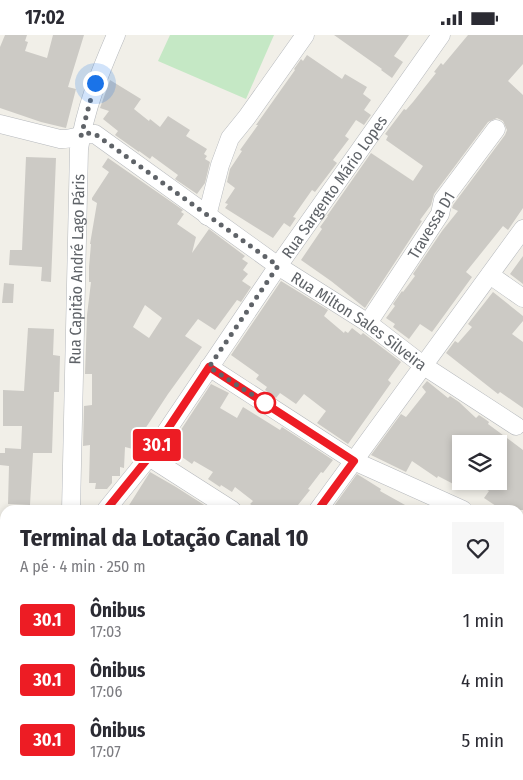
<!DOCTYPE html>
<html lang="pt">
<meta charset="utf-8">
<style>
:root{--surface:#fff;--page:#f7f7f7;--text:#2b2b33;--muted:#7c7c81}
body{margin:0;font-family:"Fira Sans Condensed",sans-serif;background:var(--page);color:var(--text);height:100vh;display:flex;flex-direction:column;font-size:19px;white-space:nowrap}
*{box-sizing:border-box;margin:0}
p{font-size:16px;color:var(--muted)}
.icon{flex:none;width:28px;height:28px;fill:none;stroke:currentColor;stroke-width:2;stroke-linecap:round;stroke-linejoin:round}
.map{position:relative;flex:1;overflow:hidden}
.sheet{position:absolute;left:0px;top:470px;width:524px;height:275px;display:flex;flex-direction:column;background:var(--surface);border-radius:15px 15px 0 0;box-shadow:0 2px 8px #0003}
.sheet>*{flex:none}
.badge{padding:0 10px;border-radius:4px;font-size:18px;line-height:32px}
.fabs{position:absolute;left:452px;top:400px;display:grid;gap:10px}
.fabs a{display:grid;place-items:center;width:55px;height:55px;border-radius:0px;background:var(--surface);box-shadow:0 2px 8px #0003;font-size:25px}
.you{position:absolute;width:25px;height:25px;margin:-12px;border:4px solid #fff;border-radius:50%;background:#1a73e8;box-shadow:0 0 0 8px #1a73e833}
.map>.badge{position:absolute;translate:-50% -50%;box-shadow:0 0 0 2px #fff}
.round{display:grid;place-items:center;flex:none;width:52px;height:52px;border-radius:0px;background:var(--page)}
.overview{display:flex;align-items:center;justify-content:space-between;height:85px;padding:0 20px}
h1{font-size:24px;font-weight:700;line-height:38px}
ul{padding:0;list-style:none}
li{display:flex;align-items:center;gap:15px;height:60px;padding:0 20px}
li div{flex:1}
li b{display:block;font-size:19px}
li em{font-style:normal}
li .badge{min-width:55px;font-weight:700;text-align:center}
.status{display:flex;justify-content:space-between;align-items:center;height:35px;padding:0 25px;background:var(--surface);direction:ltr}
.status svg{height:14px;fill:currentColor}
.map>svg:first-child{display:block}
</style>
<div class="status"><b>17:02</b><svg viewBox="0 0 49 12"><path d="M0 12V9h3v3zM5 12V6h3v6zM10 12V3h3v9zM15 12V0h3v12zM26 1h20v11H26zM47 4h2v5h-2z"/></svg></div>
<div class="map">
<svg width="523" height="745" viewBox="0 0 523 745">
<rect width="100%" height="100%" fill="#f1efe8"/>
<path fill="#c5e8c5" d="M170 0H274L246 64 158 26Z"/>
<path fill="#cccac5" fill-rule="evenodd" d="M5 0H27L25 6 28 7 25 16 47 23 53 0H84L68 52 76 54 66 93 41 87 0 73V12Z
M334 0H409L394 21 403 27 392 43 381 35 382 34Z
M468 0H523V29L508 46 523 60V173L508 195 503 191 466 237 472 242 432 297 420 289 409 304 393 292 395 289 386 283 395 271 393 269 402 256 403 257 415 241 413 239 442 196 458 176 452 173 453 170 505 100 507 95 503 86 497 83 488 87 434 159 431 170 420 185 422 186 365 273 331 246 301 225 322 194 320 192 328 181H327L371 118 413 146 423 131 386 105 388 101 385 99 404 74 406 75 413 67 436 38 434 37 441 28 443 30Z
M307 20 342 44 345 39 367 52 363 59 371 65 364 75 371 80 364 90 356 85 345 101 349 104 333 125 337 128 315 157 312 155 293 182 296 183 290 192 284 188 273 203 225 173 228 169 225 168 235 153 227 147 230 134 242 116 240 115 258 90H256L295 35 294 34 301 24 303 26Z
M110 45 141 64 134 74 149 86 150 84 160 92 168 81 190 95 186 101 207 114 204 119 207 121 205 124 210 127 205 148 197 159 175 144 178 140 152 121 150 124 139 116V117L115 100 118 96 103 84 109 76 100 73Z
M26 122 56 123 51 247 41 246 42 232 9 230 10 215H22Z
M108 123 183 175 181 177 184 179 177 189 196 202 192 218 209 194 245 221 242 224 248 228 243 235 248 239 242 246 251 252 241 267 237 265 215 295 198 284 185 301 202 312 168 359 141 400 137 415 125 412 124 433 120 432V441H112V448L107 454H95L96 448H89L90 410 83 411 84 371 92 370V339H85L87 280 91 247H89V232L91 209H90L97 168 92 165V163L109 137 102 132ZM145 270 162 283 149 303 133 292Z
M523 221V249L510 239Z
M281 246 328 275 324 281 344 298 345 296 348 298 352 293 361 300 363 298 401 327 388 345 391 348 348 409 317 388 326 376 304 359 296 369 280 358 276 363 265 355 267 352 256 344 259 340 231 320Z
M4 248 14 249 13 268H2Z
M493 257 523 281V286L512 299 523 307V373L500 357 498 359 446 318 455 306 458 308 472 292 468 289Z
M28 293 54 294 53 320 60 321 59 357H54L52 418H33L30 470 8 469 9 431 0 430V418H5V413L21 414 22 391H3V355L24 356Z
M427 346 448 363 450 361 459 367 476 383 479 380 485 384 489 387 488 389 523 415V475H494L496 471 484 463 489 456 472 446H499V409H461V453L438 441 437 443 412 426 406 437 371 420 401 379 406 382 426 357 422 352Z
M211 349 229 358 220 373 237 383 243 372 280 395 282 392 333 425 323 438 321 437 308 454 310 455 294 475H259L250 469 253 466 235 452 232 457 221 450 220 452 208 444 213 437 194 426 192 429 169 413Z
M150 437 176 452 212 475H126Z
M357 439 381 454 380 456 414 475H331Z"/>
<g fill="none" stroke-linecap="round" stroke-linejoin="round">
<g stroke="#b5b8bc" stroke-width="19">
<g id="minor">
<path id="s1" d="M0 89 60 104C73 105 83 98 95 99L278 231 368 288 424 331 516 391"/>
<path d="M207 181 220 130 230 103 247 82 305 0"/>
<path d="M490 240 523 263"/>
<path d="M368 288 440 179 443 165 496 94"/>
<path d="M209 332 354 426 463 475"/>
<path d="M149 422 232 475"/>
<path id="s2" d="M71 475 79 114C85 74 100 37 116 0"/>
<path id="s3" d="M106 475 149 422 278 231 441 0"/>
<path d="M318 475 523 194"/>
<path d="M519 504 523 506"/>
<path d="M519 558 523 551"/>
<path d="M0 592 5 585"/>
<path d="M0 631 5 634"/>
<path d="M519 702 523 703"/>
<path d="M207 740 217 745"/>
<path d="M241 740 246 745"/>
<path d="M120 745 123 740"/>
<path d="M374 745 377 740"/>
</g>
</g>
<use href="#minor" stroke="#fff" stroke-width="18"/>
</g>
<g fill="none" stroke-linecap="round" stroke-linejoin="round">
<g stroke="#fff" stroke-width="11">
<path id="line" d="M106 475 149 422 209 332 354 426 318 475"/>
</g>
<use href="#line" stroke="#ed1c24" stroke-width="8"/>
<path stroke="#5f6368" stroke-width="5" stroke-dasharray="0 9" d="M95 48 81 101 89 98 95 99 278 231 209 332 265 368"/>
</g>
<circle fill="#fff" stroke="#ed1c24" stroke-width="2.5" cx="265" cy="368" r="10"/>
<g text-anchor="middle" stroke-width="4" stroke-linejoin="round" paint-order="stroke">
<g font-size="16" fill="#5f6368" stroke="#fff">
<text dy="6" stroke="none"><textPath href="#s3" startOffset="396">Rua Sargento Mário Lopes</textPath></text>
<text transform="translate(431 190) rotate(-59)" y="6">Travessa D1</text>
<text dy="6" stroke="none"><textPath href="#s2" startOffset="241">Rua Capitão André Lago Páris</textPath></text>
<text dy="6" stroke="none"><textPath href="#s1" startOffset="421">Rua Milton Sales Silveira</textPath></text>
</g>
</g>
</svg>
<div class="fabs">
<a><svg class="icon" aria-label="layers" viewBox="0 0 24 24"><path d="M12 4l9 5-9 5-9-5zM3 14l9 5 9-5"/></svg></a>
</div>
<div class="you" style="left:95px;top:48px"></div>
<b class="badge" style="left:157px;top:410px;background:#ed1c24;color:#fff">30.1</b>
<section class="sheet">
<div class="overview"><div><h1>Terminal da Lotação Canal 10</h1><p>A pé · 4 min · 250 m</p></div><a class="round"><svg class="icon" aria-label="heart" viewBox="0 0 24 24"><path d="M12 20l-8-8c-3-5 5-10 8-4 3-6 11-1 8 4z"/></svg></a></div>
<ul>
<li><span class="badge" style="background:#ed1c24;color:#fff">30.1</span><div><b>Ônibus</b><p>17:03</p></div><em>1 min</em></li>
<li><span class="badge" style="background:#ed1c24;color:#fff">30.1</span><div><b>Ônibus</b><p>17:06</p></div><em>4 min</em></li>
<li><span class="badge" style="background:#ed1c24;color:#fff">30.1</span><div><b>Ônibus</b><p>17:07</p></div><em>5 min</em></li>
</ul>
</section>
</div>
